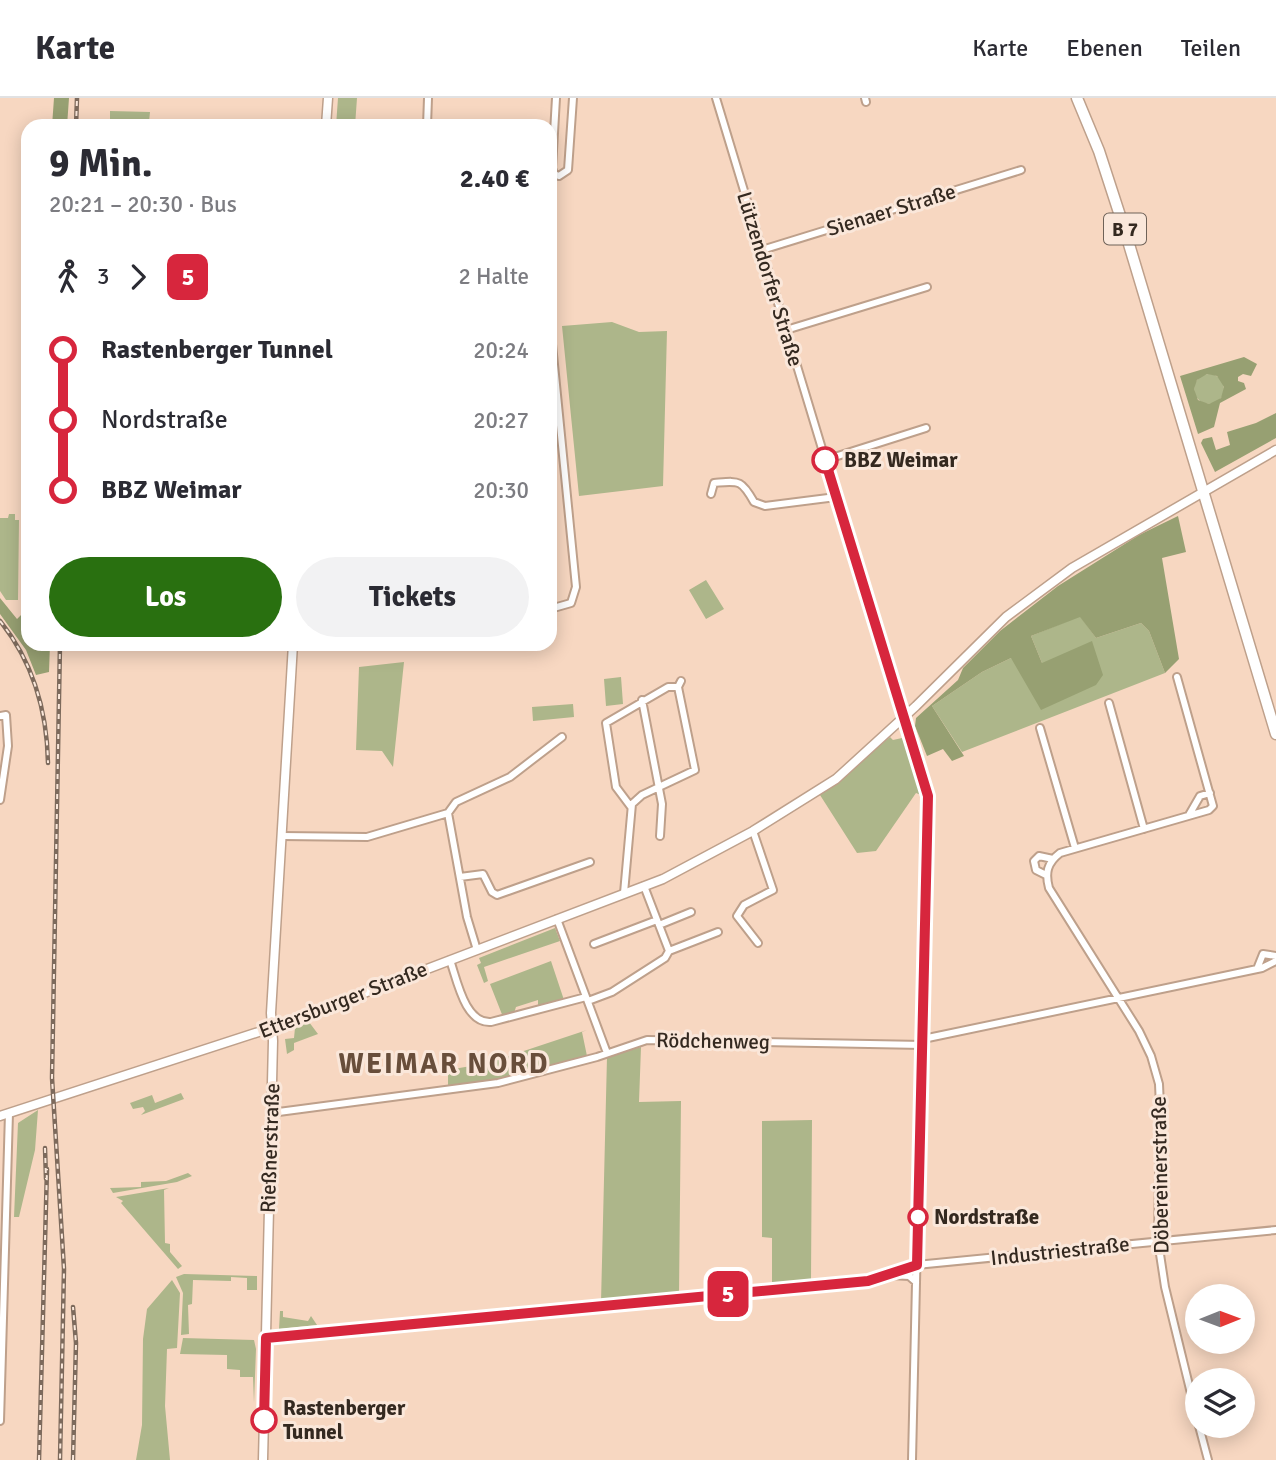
<!DOCTYPE html>
<html lang="de">
<meta charset="utf-8">
<style>
:root{--surface:#fff;--page:#f2f2f3;--text:#2b2b33;--muted:#7c7c81;--line:#e1e1e2;--accent:#297010}
body{margin:0;font-family:Signika,sans-serif;background:var(--page);color:var(--text);height:100vh;display:flex;flex-direction:column;font-size:26px;white-space:nowrap}
*{box-sizing:border-box;margin:0}
p{font-size:23px;color:var(--muted)}
.icon{flex:none;width:38px;height:38px;fill:none;stroke:currentColor;stroke-width:2;stroke-linecap:round;stroke-linejoin:round}
.map{position:relative;flex:1;overflow:hidden}
.drawer{position:absolute;left:21px;top:21px;width:536px;height:532px;display:flex;flex-direction:column;background:var(--surface);border-radius:21px;box-shadow:0 4px 18px #0003}
.drawer>*{flex:none}
.badge{padding:0 14px;border-radius:10px;font-size:24px;line-height:46px}
.needle{width:46px;rotate:89deg}
.buttons{position:absolute;left:1185px;top:1186px;display:grid;gap:14px}
.buttons a{display:grid;place-items:center;width:70px;height:70px;border-radius:50%;background:var(--surface);box-shadow:0 4px 18px #0003;font-size:35px}
.map>.badge{position:absolute;translate:-50% -50%;box-shadow:0 0 0 4px #fff}
.legs{display:flex;align-items:center;gap:10px;height:77px;padding:0 28px;font-size:23px}
.legs p{margin-inline-start:auto}
.overview{display:flex;align-items:center;justify-content:space-between;height:119px;padding:0 28px}
h1{font-size:38px;font-weight:700;line-height:52px}
.cta{display:flex;gap:14px;margin-top:auto;padding:14px 28px}
.cta a{flex:1;height:80px;border-radius:42px;background:var(--accent);color:#fff;font-size:28px;font-weight:700;line-height:80px;text-align:center}
.cta a+a{background:var(--page);color:var(--text)}
ul{padding:0 28px;list-style:none}
li{display:flex;align-items:center;gap:24px;height:70px;font-size:26px}
li i{display:grid;place-items:center;width:10px;height:100%;margin:0 9px;background:currentColor}
li i::after{content:'';width:18px;height:18px;margin:-9px;border:5px solid;border-radius:50%;background:var(--surface)}
li p{margin-inline-start:auto}
li:first-child i{background:linear-gradient(#0000 50%,currentColor 0)}
li:last-child i{background:linear-gradient(currentColor 50%,#0000 0)}
header{display:flex;align-items:center;gap:42px;box-sizing:border-box;height:98px;padding:0 35px;background:var(--surface);border-bottom:2px solid var(--line)}
header strong{font-size:33px}
nav{display:flex;gap:38px;margin-inline-start:auto;font-size:24px}
.map>svg:first-child{display:block}
</style>
<header>
<strong>Karte</strong>
<nav><a>Karte</a><a>Ebenen</a><a>Teilen</a></nav>
</header>
<div class="map">
<svg width="1276" height="1362" viewBox="0 0 1276 1362">
<rect width="100%" height="100%" fill="#f7d7c1"/>
<path fill="#adb68a" d="M338 0H357L355 28H336Z
M110 13 150 14 149 24 158 25 157 28H110Z
M612 224 639 234 667 233 663 388 579 398 562 228Z
M1194 291a15 15 0 1 1 30 0a15 15 0 1 1-30 0Z
M9 416H15V422H19L18 502H6L0 493V420H8Z
M706 482 724 511 706 521 689 492Z
M1080 518 1096 540 1141 525 1149 533 1165 575 962 654 932 608 982 574 1011 560 1042 565 1031 538Z
M404 564 393 669 382 653 356 652 359 569Z
M621 579 623 606 606 608 604 581Z
M573 606 574 619 533 623 532 609Z
M890 639 893 642 902 640 909 649 921 697 916 695 876 753 857 755 820 697Z
M555 830 560 843 484 869 488 883 484 885 477 867 481 865 479 860Z
M551 863 564 902 538 909V902L516 909 514 915 503 919 490 886Z
M309 924 318 936 294 945V952L287 956 285 941 294 940 295 930Z
M587 932 582 934 587 958 500 981 448 989V972L488 965Z
M641 949 639 1004 681 1003 679 1196 601 1204 607 959Z
M181 995 184 1001 141 1017 145 1013 143 1009 133 1011 130 1005 152 997 155 1005Z
M38 1012 35 1052 19 1119H14L18 1025Z
M812 1022 811 1184 772 1188V1140L762 1139V1023Z
M188 1075 192 1078 177 1084 113 1095 110 1090 141 1089V1084L166 1083Z
M169 1090 164 1092 165 1145 170 1146V1154L182 1168 178 1171 121 1105 123 1103 116 1099Z
M184 1176 257 1178V1192H247V1180L231 1179V1183L193 1182 192 1206 188 1207 189 1236 181 1237 183 1195 176 1179Z
M172 1182 180 1195 177 1250 167 1251 165 1308 170 1362H136L142 1327 143 1241 147 1211Z
M280 1213H283V1219L308 1223 311 1218 317 1227 279 1231Z
M183 1240 254 1242 256 1251 254 1305 253 1279H240V1272L227 1271V1257L180 1256Z"/>
<path fill="#97a072" fill-rule="evenodd" d="M54 0H69L67 28H52Z
M1244 259 1257 266 1251 278 1243 276 1238 279V283L1244 285 1246 291 1220 305 1214 329 1198 336 1180 278ZM1207 276 1217 278 1224 289 1221 300 1209 306 1198 302 1194 291 1197 282Z
M1276 315V340L1215 374 1201 345 1203 341 1212 339 1216 352 1230 347 1227 334 1256 325Z
M1178 418 1186 454 1162 460 1179 561 1165 575 1149 533 1141 525 1096 540 1080 519 1031 538 1042 565 1092 543 1103 577 1096 587 1041 612 1011 560 982 574 932 608 964 658 952 663 943 651 927 658 915 628 916 620 958 582 963 570 1000 533 1058 488 1139 437Z
M0 500 17 521 28 510V546H50L49 574 36 577 26 552 0 516Z"/>
<g fill="none" stroke-linecap="round" stroke-linejoin="round">
<g stroke="#bea08b" stroke-width="10">
<path id="street" d="M556 0 552 70 554 76 559 78 568 72 573 0
M716 0 927 698 912 1362
M865 0 866 4
M427 28 428 0
M762 152 1021 72
M550 226 576 489 571 505 550 511
M786 232 927 189
M825 362 926 330
M711 396 714 385C739 383 741 381 754 404L765 408 836 399
M1177 579 1213 708 1209 712 1060 755C1047 765 1045 775 1049 790L1139 933 1151 958 1159 986 1160 1009 1158 1143 1165 1189 1197 1320
M642 602 662 706 660 738
M1109 605 1144 731
M0 618 6 617 8 648 0 702
M1040 630 1075 750
M631 709 616 689 606 625 668 589H678
M448 715 467 819 477 852
M1189 717 1200 698 1210 695
M753 733 773 792 744 807 737 818 758 845
M282 738 367 739 448 715 456 704 510 679 562 639
M1046 777 1036 772 1034 763 1039 758 1053 761
M460 779 483 776 492 794 497 797 590 764
M644 788 669 853
M624 795 632 706 642 697 695 672 678 589 681 583
M557 821 607 955
M659 827 691 814
M594 846 657 822
M450 862C457 882 465 926 491 924L586 899
M1257 871 1263 856 1276 858
M588 903 612 894 665 860 669 853 718 834
M923 941 1262 870 1276 863
M271 1015 498 985 597 959 647 942 923 947
M890 1177 909 1178 916 1184
M266 1240 868 1183 906 1168 1276 1132
M0 1323 9 1015
M1199 1328 1208 1362"/>
</g>
<g stroke="#bea08b" stroke-width="11">
<path id="secondary" d="M326 28 328 0
M0 1018 283 926 663 781 753 733 836 681 916 608 1006 519 1072 470 1276 352
M263 1362 273 943 271 915 293 546"/>
</g>
<g stroke="#bea08b" stroke-width="13">
<path id="primary" d="M1077 0 1099 53 1125 133 1276 636"/>
</g>
<use href="#street" stroke="#fff" stroke-width="6"/>
<use href="#secondary" stroke="#fff" stroke-width="8"/>
<use href="#primary" stroke="#fff" stroke-width="10"/>
<g stroke="#7d6a5c" stroke-width="4.5">
<path id="rail" d="M76 28 77 0
M0 523C33 564 47 613 48 665
M60 546 52 980 64 1171 60 1362
M45 1050 46 1081
M39 1362 47 1071
M73 1362 76 1245 73 1209"/>
</g>
<use href="#rail" stroke="#fae7da" stroke-width="2" stroke-dasharray="5" stroke-linecap="butt"/>
</g>
<g fill="none" stroke-linecap="round" stroke-linejoin="round">
<g stroke="#fff" stroke-width="16">
<path id="line-1" d="M264 1322 266 1240 868 1183 917 1167 928 698 825 362"/>
</g>
<use href="#line-1" stroke="#d7263d" stroke-width="10"/>
</g>
<g fill="#fff" stroke="#d7263d" stroke-width="3.5">
<circle cx="825" cy="362" r="12"/>
<circle cx="918" cy="1119" r="9"/>
<circle cx="264" cy="1322" r="12"/>
</g>
<g text-anchor="middle" stroke-width="6" stroke-linejoin="round" paint-order="stroke">
<rect fill="#fae7da" stroke="#6f6258" stroke-width="2" x="1104" y="115.5" width="42" height="31" rx="5"/>
<g font-size="19" font-weight="bold" fill="#342920">
<text x="1125" y="138">B 7</text>
</g>
<g font-size="21" fill="#342920" stroke="#fae7da">
<text transform="translate(891 112) rotate(-17)" y="7">Sienaer Straße</text>
<text transform="translate(770 181) rotate(73)" y="7">Lützendorfer Straße</text>
<text transform="translate(343 902) rotate(-21)" y="7">Ettersburger Straße</text>
<text transform="translate(713 943) rotate(1)" y="7">Rödchenweg</text>
<text transform="translate(270 1050) rotate(-88)" y="7">Rießnerstraße</text>
<text transform="translate(1160 1077) rotate(-91)" y="7">Döbereinerstraße</text>
<text transform="translate(1060 1153) rotate(-6)" y="7">Industriestraße</text>
</g>
<g font-size="21" font-weight="bold" fill="#342920" stroke="#fae7da" text-anchor="start">
<text x="844" y="369">BBZ Weimar</text>
<text x="934" y="1126">Nordstraße</text>
<text x="283" y="1317">Rastenberger<tspan x="283" dy="24">Tunnel</tspan></text>
</g>
<g font-size="28" font-weight="bold" letter-spacing="2" fill="#684e3b" stroke="#fae7da">
<text x="444" y="975">WEIMAR NORD</text>
</g>
</g>
</svg>
<div class="buttons">
<a><svg class="needle" viewBox="-14 -14 28 28"><path d="M0-13l5 13h-10z" fill="#e53935"/><path d="M0 13l5-13h-10z" fill="#7c7c81"/></svg></a>
<a><svg class="icon" aria-label="layers" viewBox="0 0 24 24"><path d="M12 4l9 5-9 5-9-5zM3 14l9 5 9-5"/></svg></a>
</div>
<b class="badge" style="left:728px;top:1196px;background:#d7263d;color:#fff">5</b>
<section class="drawer">
<div class="overview"><div><h1>9 Min.</h1><p>20:21 – 20:30 · Bus</p></div><b>2.40 €</b></div>
<div class="legs"><svg class="icon" aria-label="walk" viewBox="0 0 24 24"><circle cx="13" cy="4" r="2"/><path d="M13 8l-2 6 4 7M11 14l-3 7M7 12l3-4h3l4 4"/></svg>3<svg class="icon" aria-label="forward" viewBox="0 0 24 24"><path d="M9 5l7 7-7 7"/></svg><b class="badge" style="background:#d7263d;color:#fff">5</b><p>2 Halte</p></div>
<ul>
<li><i style="color:#d7263d"></i><b>Rastenberger Tunnel</b><p>20:24</p></li>
<li><i style="color:#d7263d"></i><span>Nordstraße</span><p>20:27</p></li>
<li><i style="color:#d7263d"></i><b>BBZ Weimar</b><p>20:30</p></li>
</ul>
<div class="cta"><a>Los</a><a>Tickets</a></div>
</section>
</div>
